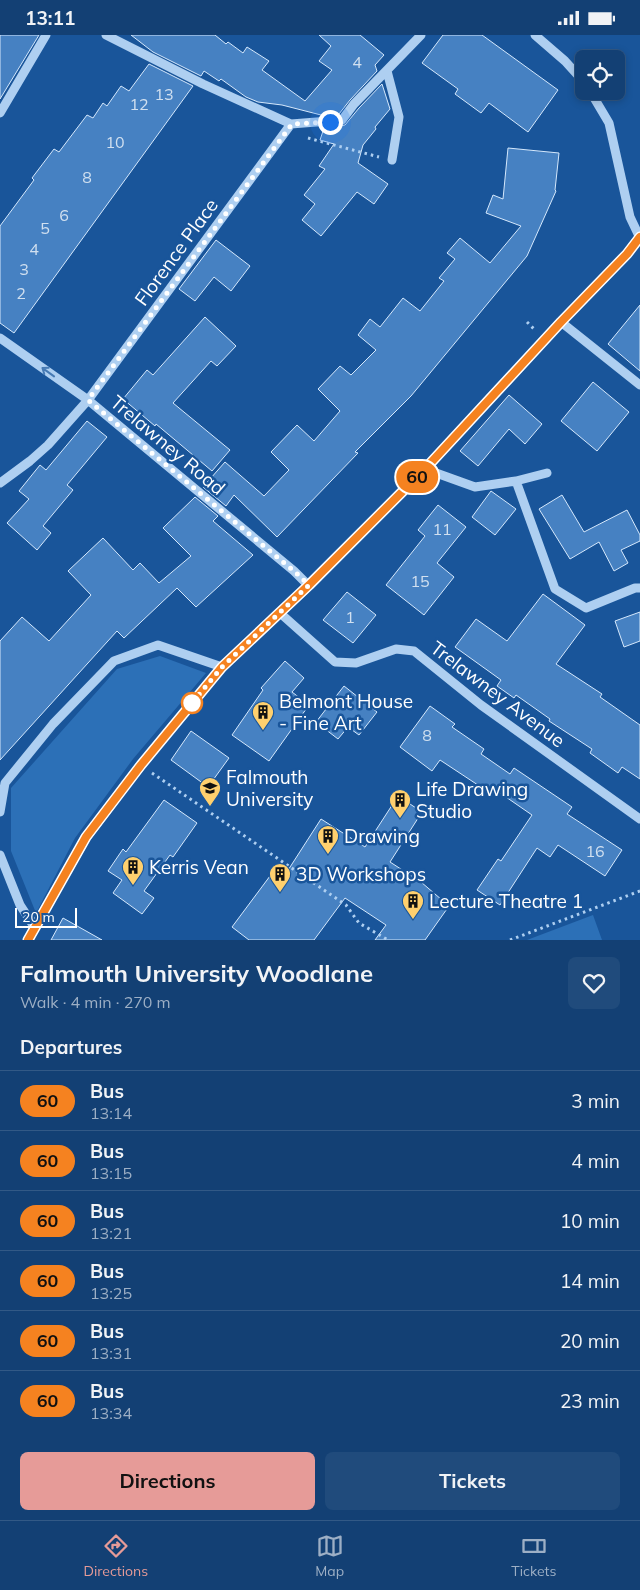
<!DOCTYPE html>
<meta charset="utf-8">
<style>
:root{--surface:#134074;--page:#204b7c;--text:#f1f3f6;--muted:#9dafc5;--line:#325986;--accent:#e69b98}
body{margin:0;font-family:Mulish,sans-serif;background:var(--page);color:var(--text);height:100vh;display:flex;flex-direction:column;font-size:19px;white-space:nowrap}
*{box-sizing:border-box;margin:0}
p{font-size:16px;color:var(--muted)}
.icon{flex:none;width:28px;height:28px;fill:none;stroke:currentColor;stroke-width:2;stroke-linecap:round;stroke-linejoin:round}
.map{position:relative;height:905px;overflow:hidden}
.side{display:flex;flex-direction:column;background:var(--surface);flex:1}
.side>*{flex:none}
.badge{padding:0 10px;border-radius:16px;font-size:18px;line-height:32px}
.tools{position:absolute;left:575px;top:15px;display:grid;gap:10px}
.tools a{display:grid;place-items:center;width:50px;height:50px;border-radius:8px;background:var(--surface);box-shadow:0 2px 8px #0003,0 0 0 1px var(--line);font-size:25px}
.scale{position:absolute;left:15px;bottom:12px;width:62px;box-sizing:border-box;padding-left:5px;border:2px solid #fff;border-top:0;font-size:14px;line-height:18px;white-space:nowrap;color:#fff;-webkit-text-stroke:4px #19559a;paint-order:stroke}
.you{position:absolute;width:25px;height:25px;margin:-12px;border:4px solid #fff;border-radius:50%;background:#1a73e8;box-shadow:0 0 0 8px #1a73e833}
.map>.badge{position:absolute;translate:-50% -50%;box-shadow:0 0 0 2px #fff}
h2{padding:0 20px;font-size:19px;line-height:45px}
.round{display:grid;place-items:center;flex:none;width:52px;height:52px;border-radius:8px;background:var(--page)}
.overview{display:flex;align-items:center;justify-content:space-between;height:85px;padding:0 20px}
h1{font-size:24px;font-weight:700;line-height:38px}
.button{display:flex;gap:10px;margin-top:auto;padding:10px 20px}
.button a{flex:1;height:58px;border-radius:8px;background:var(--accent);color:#111;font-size:20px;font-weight:700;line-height:58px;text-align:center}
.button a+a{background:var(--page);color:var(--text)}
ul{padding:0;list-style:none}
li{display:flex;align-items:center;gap:15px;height:60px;padding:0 20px;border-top:1px solid var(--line)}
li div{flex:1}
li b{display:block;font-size:19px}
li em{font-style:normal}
li .badge{min-width:55px;font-weight:700;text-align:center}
.status{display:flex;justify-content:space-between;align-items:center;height:35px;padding:0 25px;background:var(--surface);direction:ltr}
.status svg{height:14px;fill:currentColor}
.tab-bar{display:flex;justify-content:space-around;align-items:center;height:70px;border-top:1px solid var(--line);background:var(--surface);font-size:14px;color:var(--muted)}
.tab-bar a{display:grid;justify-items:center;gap:2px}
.tab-bar .on{color:var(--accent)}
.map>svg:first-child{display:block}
</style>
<div class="status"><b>13:11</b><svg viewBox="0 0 49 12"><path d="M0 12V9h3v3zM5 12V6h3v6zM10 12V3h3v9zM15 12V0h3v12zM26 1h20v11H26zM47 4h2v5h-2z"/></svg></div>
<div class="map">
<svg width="640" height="905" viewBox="0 0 640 905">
<rect width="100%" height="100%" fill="#19559a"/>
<path fill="#2c70b7" d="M160 621 206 638 133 724 75 803 36 878 11 816V753L117 634Z
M593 880 602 905H527Z"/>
<path fill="#4681c2" stroke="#d5e8fc" d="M0 0H39L0 64Z
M131 0H215L226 9 228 7 243 18 247 12 269 26 262 35 305 66 332 35 319 26 331 11 319 0H360L384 20 375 30 377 36 350 65 339 79 321 80 282 70 258 67 246 62 221 44 219 46 204 36 201 41 153 17Z
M443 0H482L558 55 528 97 489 68 481 78 455 59 458 54 422 28Z
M149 29 193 51 14 298 0 288V191L34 145 32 143 54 114 59 117 87 80 93 83 103 68 107 71 121 51 129 56Z
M382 49 390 74 375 92 376 94 363 110 358 128 388 149 374 169 357 157 321 201 302 185 315 169 304 160 325 134 319 131 334 109 320 105 324 93 345 90 359 73Z
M508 113 559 118 555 155 556 156 527 221 411 361 355 417 358 418 277 502 234 460 226 471 203 452 225 427 264 461 289 435 271 417 297 390 314 406 340 376 318 354 340 331 351 340 376 315 358 300 370 284 380 292 403 263 420 276 444 246 439 243 455 224 447 218 460 203 490 228 521 191 486 178 493 160 503 164Z
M216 205 250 231 231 256 214 242 195 266 179 254Z
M640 270V336L608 309Z
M205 282 236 311 217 331 211 326 173 368 230 415 212 436 156 389 155 391 123 364 147 335 153 340Z
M593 347 629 377 597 416 561 386Z
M509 360 542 389 525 409 509 394 478 431 460 416Z
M87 386 107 402 67 450 73 455 43 491 51 498 37 515 7 488 29 464 19 456 40 430 46 435Z
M491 456 516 474 495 500 472 482Z
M562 460 584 497 627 475 640 500V506L621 515 628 528 614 536 599 507 570 524 539 474Z
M195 462 218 481 213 486 253 520 196 572 177 553 124 603 117 596 0 725V606L22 582 49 606 91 560 68 536 103 503 133 535 140 528 159 548 191 521 163 493Z
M438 470 466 492 437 528 454 542 424 580 386 550 425 501 418 495Z
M347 557 376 580 353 608 323 585Z
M543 559 585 590 556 629 602 659 600 662 640 690V744L622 732 618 738 590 718 592 714 549 686 550 684 516 660 514 663 497 651 501 645 455 612 476 584 507 606Z
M640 577V606L624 612 615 586Z
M285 626 304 643 292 657 309 670 269 726 232 700 263 655 261 653Z
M344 651 377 677 359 700 348 692 338 704 316 687Z
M430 671 455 689 452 692 484 714 481 719 510 739 514 733 572 772 567 779 622 815 605 841 558 810 550 822 537 813 500 870 477 855 498 824 501 826 532 780 490 751 487 756 440 725 432 736 400 712Z
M191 696 229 723 208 752 171 725Z
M398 761 422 777 390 827 421 847 449 871 425 905H375L386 890 345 863 314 905H249L232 892 273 837 283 843 321 784 365 812Z
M164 765 197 788 173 822 170 820 144 856 154 863 142 879 113 858 122 845 108 836 123 814 126 817Z
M63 883 102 905H51Z"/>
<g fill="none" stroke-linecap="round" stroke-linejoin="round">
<path stroke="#aecff1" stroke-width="3" stroke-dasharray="2.5 4" stroke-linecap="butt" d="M308 103 379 122
M527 287 535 295
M152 738 346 870 359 888 388 905
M510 905 640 856"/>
<path stroke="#aecff1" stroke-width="9" d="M106 0 203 49 291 89 342 85 354 69 421 0
M535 0 565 26 584 47
M387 36 399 82 392 125
M590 56 609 88 630 182 640 203
M0 78 46 0
M561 287 640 350
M0 303 88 365 294 536 309 551
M425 434 475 452 516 446 555 554 586 573 635 553H640
M516 446 547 438
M0 448 30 426 48 410 88 365 291 89
M280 578 335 627 356 628 396 614 414 616 481 670 640 784
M0 777 5 748 53 689 114 626 158 610 222 632
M0 820 20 870 35 893
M28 905 86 803 141 730 222 632 309 551 425 434 561 287 627 219 640 202"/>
</g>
<defs><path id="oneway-shaft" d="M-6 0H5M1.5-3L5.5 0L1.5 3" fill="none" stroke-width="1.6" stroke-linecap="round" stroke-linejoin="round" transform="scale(1.25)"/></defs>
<use stroke="#467ab4" href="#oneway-shaft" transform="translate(48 337) rotate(-144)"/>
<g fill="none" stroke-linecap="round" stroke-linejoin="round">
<g stroke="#fff" stroke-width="11">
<path id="line" d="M28 905 86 802 141 730 222 632 309 550 425 434 561 287 627 219 640 202"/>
</g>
<use href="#line" stroke="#f58220" stroke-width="8"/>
<path stroke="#fff" stroke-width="5" stroke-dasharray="0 9" d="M192 668 187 674 222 632 309 550 294 536 88 365 292 89 330 87"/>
</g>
<defs>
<g id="building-pin" transform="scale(1.125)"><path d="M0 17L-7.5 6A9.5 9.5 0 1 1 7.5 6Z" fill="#ffd06e" stroke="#19559a"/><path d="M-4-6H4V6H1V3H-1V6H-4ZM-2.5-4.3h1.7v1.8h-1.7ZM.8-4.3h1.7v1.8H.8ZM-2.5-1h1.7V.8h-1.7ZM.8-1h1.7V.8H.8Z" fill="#111"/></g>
<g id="university-pin" transform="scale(1.125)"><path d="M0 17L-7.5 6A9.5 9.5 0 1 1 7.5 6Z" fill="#ffd06e" stroke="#19559a"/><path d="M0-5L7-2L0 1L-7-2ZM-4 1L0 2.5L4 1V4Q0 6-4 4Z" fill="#111"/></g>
</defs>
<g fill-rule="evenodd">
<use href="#building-pin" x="263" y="677"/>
<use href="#university-pin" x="210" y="753"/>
<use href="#building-pin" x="400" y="765"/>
<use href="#building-pin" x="328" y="801"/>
<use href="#building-pin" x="133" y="832"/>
<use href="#building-pin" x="280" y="839"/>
<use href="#building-pin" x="413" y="866"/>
</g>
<circle fill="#fff" stroke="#f58220" stroke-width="2.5" cx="192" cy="668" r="10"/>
<g text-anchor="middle" stroke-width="5" stroke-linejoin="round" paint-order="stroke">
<g font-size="16" fill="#d1e0f0">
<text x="357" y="33">4</text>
<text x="164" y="65">13</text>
<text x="139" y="75">12</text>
<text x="115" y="113">10</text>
<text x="87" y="148">8</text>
<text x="64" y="186">6</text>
<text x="45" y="199">5</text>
<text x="34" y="220">4</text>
<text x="24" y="240">3</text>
<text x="21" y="264">2</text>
<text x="442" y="500">11</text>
<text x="420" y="552">15</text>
<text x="350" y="588">1</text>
<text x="427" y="706">8</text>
<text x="595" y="822">16</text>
</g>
<g font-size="19" fill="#fff" stroke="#19559a">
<text transform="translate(176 217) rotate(-54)" y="7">Florence Place</text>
<text transform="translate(168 410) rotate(40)" y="7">Trelawney Road</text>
<text transform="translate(498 659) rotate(37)" y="7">Trelawney Avenue</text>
</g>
<g font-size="19" fill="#fff" stroke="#19559a" text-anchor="start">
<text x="279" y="673">Belmont House<tspan x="279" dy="22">- Fine Art</tspan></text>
<text x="226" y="749">Falmouth<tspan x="226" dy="22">University</tspan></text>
<text x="416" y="761">Life Drawing<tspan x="416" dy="22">Studio</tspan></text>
<text x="344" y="808">Drawing</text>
<text x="149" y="839">Kerris Vean</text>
<text x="296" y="846">3D Workshops</text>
<text x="429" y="873">Lecture Theatre 1</text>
</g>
</g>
</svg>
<div class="tools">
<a><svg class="icon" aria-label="locate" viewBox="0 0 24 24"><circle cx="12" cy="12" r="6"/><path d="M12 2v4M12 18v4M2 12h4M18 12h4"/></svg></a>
</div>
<div class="scale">20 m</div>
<div class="you" style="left:330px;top:87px"></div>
<b class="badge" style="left:417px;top:442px;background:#f58220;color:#111">60</b>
</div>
<section class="side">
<div class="overview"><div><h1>Falmouth University Woodlane</h1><p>Walk · 4 min · 270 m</p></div><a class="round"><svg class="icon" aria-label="heart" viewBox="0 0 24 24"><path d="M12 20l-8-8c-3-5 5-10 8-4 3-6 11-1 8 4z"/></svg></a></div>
<h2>Departures</h2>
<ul>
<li><span class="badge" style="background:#f58220;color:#111">60</span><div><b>Bus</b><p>13:14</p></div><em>3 min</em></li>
<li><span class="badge" style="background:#f58220;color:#111">60</span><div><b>Bus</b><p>13:15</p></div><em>4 min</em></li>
<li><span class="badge" style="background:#f58220;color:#111">60</span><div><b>Bus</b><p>13:21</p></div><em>10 min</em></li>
<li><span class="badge" style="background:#f58220;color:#111">60</span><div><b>Bus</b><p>13:25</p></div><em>14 min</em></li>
<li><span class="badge" style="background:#f58220;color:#111">60</span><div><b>Bus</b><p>13:31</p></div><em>20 min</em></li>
<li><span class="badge" style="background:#f58220;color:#111">60</span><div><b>Bus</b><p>13:34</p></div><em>23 min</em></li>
</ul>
<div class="button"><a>Directions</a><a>Tickets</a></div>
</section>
<nav class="tab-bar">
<a class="on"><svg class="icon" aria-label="directions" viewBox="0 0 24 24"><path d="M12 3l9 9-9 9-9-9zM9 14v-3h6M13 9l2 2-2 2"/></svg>Directions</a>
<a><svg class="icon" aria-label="map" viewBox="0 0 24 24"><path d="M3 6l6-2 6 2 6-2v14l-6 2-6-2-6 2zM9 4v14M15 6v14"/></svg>Map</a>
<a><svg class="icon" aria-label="tickets" viewBox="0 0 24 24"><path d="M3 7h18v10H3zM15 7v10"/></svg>Tickets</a>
</nav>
